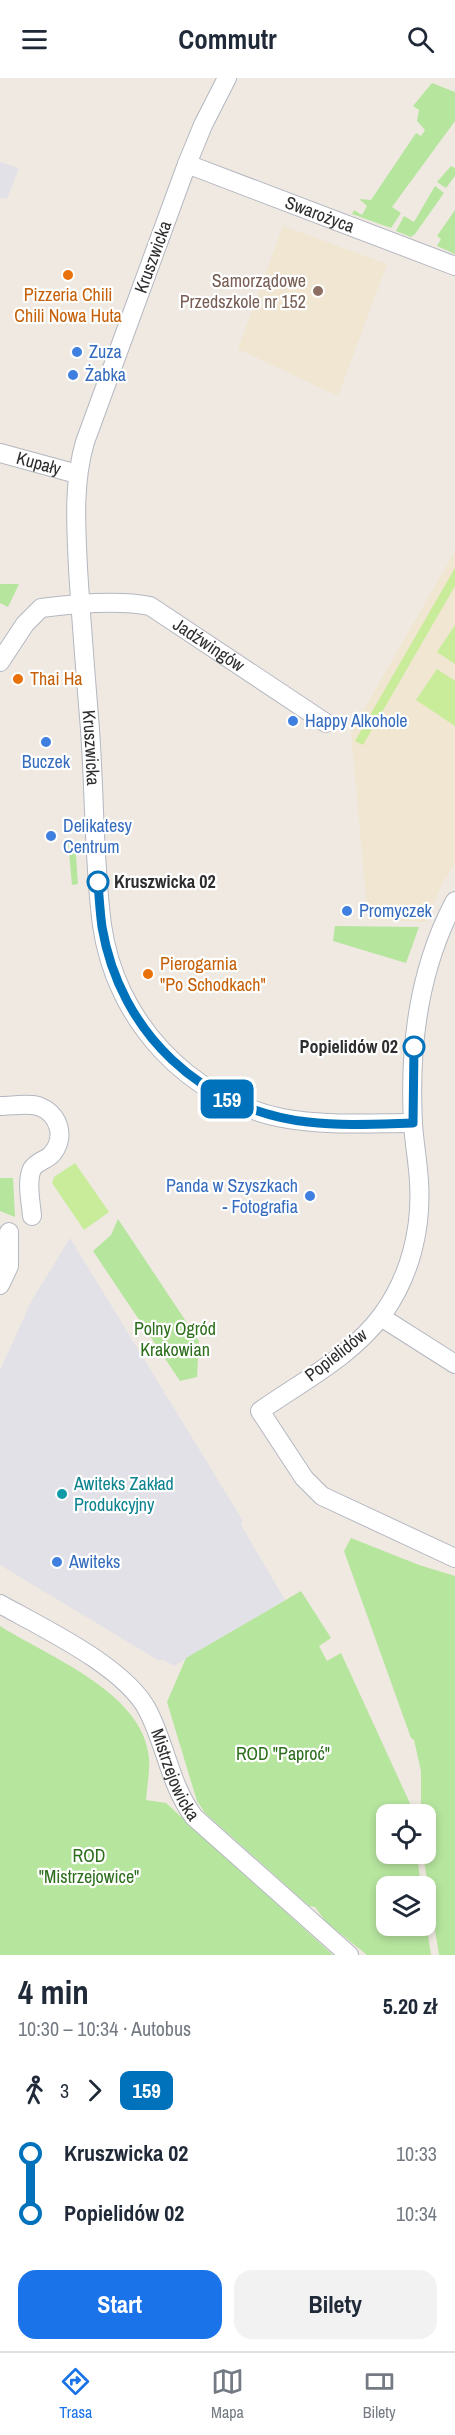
<!DOCTYPE html>
<html lang="pl">
<meta charset="utf-8">
<style>
:root{--surface:#fff;--page:#f2f2f3;--text:#1f2937;--muted:#747a83;--line:#e0e1e3;--accent:#1a73e8}
body{margin:0;font-family:"Archivo Narrow",sans-serif;background:var(--page);color:var(--text);height:100vh;display:flex;flex-direction:column;font-size:22px;white-space:nowrap}
*{box-sizing:border-box;margin:0}
p{font-size:20px;color:var(--muted)}
.icon{flex:none;width:33px;height:33px;fill:none;stroke:currentColor;stroke-width:2;stroke-linecap:round;stroke-linejoin:round}
.map{position:relative;height:1877px;overflow:hidden}
.details{display:flex;flex-direction:column;background:var(--surface);flex:1}
.details>*{flex:none}
.badge{padding:0 12px;border-radius:9px;font-size:21px;line-height:39px}
.tools{position:absolute;left:376px;top:1726px;display:grid;gap:12px}
.tools a{display:grid;place-items:center;width:60px;height:60px;border-radius:12px;background:var(--surface);box-shadow:0 3px 9px #0003;font-size:30px}
.map>.badge{position:absolute;translate:-50% -50%;box-shadow:0 0 0 3px #fff}
.legs{display:flex;align-items:center;gap:9px;height:66px;padding:0 18px;font-size:20px}
.legs p{margin-inline-start:auto}
.summary{display:flex;align-items:center;justify-content:space-between;height:102px;padding:0 18px}
h1{font-size:33px;font-weight:700;line-height:45px}
.cta{display:flex;gap:12px;margin-top:auto;padding:12px 18px}
.cta a{flex:1;height:69px;border-radius:18px;background:var(--accent);color:#fff;font-size:24px;font-weight:700;line-height:69px;text-align:center}
.cta a+a{background:var(--page);color:var(--text)}
ul{padding:0 18px;list-style:none}
li{display:flex;align-items:center;gap:21px;height:60px;font-size:22px}
li i{display:grid;place-items:center;width:9px;height:100%;margin:0 8px;background:currentColor}
li i::after{content:'';width:15px;height:15px;margin:-8px;border:4px solid;border-radius:50%;background:var(--surface)}
li p{margin-inline-start:auto}
li:first-child i{background:linear-gradient(#0000 50%,currentColor 0)}
li:last-child i{background:linear-gradient(currentColor 50%,#0000 0)}
header{display:flex;justify-content:space-between;align-items:center;height:78px;padding:0 18px;background:var(--surface);font-size:27px;font-weight:700}
.menu{display:flex;justify-content:space-around;align-items:center;height:84px;border-top:2px solid var(--line);background:var(--surface);font-size:16px;color:var(--muted)}
.menu a{display:grid;justify-items:center;gap:3px}
.menu .current{color:var(--accent)}
.map>svg:first-child{display:block}
</style>
<header><svg class="icon" aria-label="menu" viewBox="0 0 24 24"><path d="M4 6h16M4 12h16M4 18h16"/></svg>Commutr<svg class="icon" aria-label="search" viewBox="0 0 24 24"><circle cx="10" cy="10" r="6"/><path d="M15 15l6 6"/></svg></header>
<div class="map">
<svg width="455" height="1877" viewBox="0 0 455 1877">
<rect width="100%" height="100%" fill="#efe9e1"/>
<path fill="#e3e1e8" d="M0 84 19 90 7 121 0 120Z
M70 1160 243 1443 241 1447 285 1522 174 1588 162 1581 160 1583 156 1581 0 1487V1292L32 1222Z"/>
<path fill="#f0e6d1" d="M283 148 387 186 338 318 238 271Z
M455 473V786L442 806 426 844 368 842 351 654Z"/>
<path fill="#b6e59e" d="M432 5 455 14V43L392 129 401 135 391 150 352 136 354 132 362 137 367 128 359 121 371 122 416 55 421 58 425 52 417 43 419 32 413 28Z
M451 88 455 90V98L446 110 437 104Z
M435 108 444 115 415 156 411 159 396 153 404 138 414 144Z
M455 132V176L437 168 441 161 437 158Z
M0 506H19L8 529 0 525Z
M68 763H75L78 806 72 807Z
M335 848 419 849 406 885 333 863Z
M0 1100H13L15 1139 0 1133Z
M118 1141 199 1263 197 1299 180 1303 93 1173 111 1157Z
M351 1460 419 1487 455 1498V1877H439L423 1776H426V1737H421V1693L414 1662 411 1660 344 1473Z
M301 1513 331 1560 319 1568 327 1583 341 1575 413 1732 414 1737H387V1776H417L421 1809H387V1848H426V1843L431 1877H367L326 1844 315 1829 309 1828 205 1735 197 1723 167 1624 186 1580Z
M0 1548C49 1579 144 1615 149 1680 150 1694 147 1708 146 1722L166 1725 333 1877H0Z"/>
<path fill="#c9ec9a" d="M455 490V508L363 667 355 663Z
M455 547V586L437 574Z
M437 591 455 603V648L416 622Z
M75 1085 109 1134 84 1152 52 1105 54 1099Z"/>
<g fill="none" stroke-linecap="round" stroke-linejoin="round">
<g stroke="#b4b7c1" stroke-width="20">
<g id="minor">
<path id="s1" d="M227 0 203 47 187 86 85 364C73 405 76 447 78 490 81 540 85 589 89 639 95 708 93 778 102 847 115 942 188 1021 282 1040 325 1048 369 1045 413 1045"/>
<path id="s2" d="M187 86 455 188"/>
<path id="s3" d="M0 375 77 396"/>
<path id="s4" d="M0 584 25 546 41 530C72 526 120 522 150 528L326 645"/>
<path d="M455 823C419 890 409 969 413 1045 414 1064 418 1084 419 1104 422 1151 410 1199 382 1237 352 1278 301 1304 260 1333L304 1400 322 1418 455 1480"/>
<path d="M0 1028C12 1028 26 1025 38 1028 59 1035 67 1060 51 1077 46 1082 36 1084 32 1091 26 1104 31 1124 32 1138"/>
<path d="M0 1207 9 1188V1154"/>
<path d="M381 1239 455 1286"/>
<path id="s5" d="M0 1526C43 1550 126 1589 148 1633 166 1668 170 1707 194 1739L349 1877"/>
</g>
</g>
<use href="#minor" stroke="#fff" stroke-width="18"/>
</g>
<g fill="none" stroke-linecap="round" stroke-linejoin="round">
<g stroke="#fff" stroke-width="14">
<path id="line-1" d="M98 804C99 819 100 834 102 849 120 955 202 1032 308 1044 342 1048 378 1046 413 1045L414 969"/>
</g>
<use href="#line-1" stroke="#0072bc" stroke-width="9"/>
</g>
<g fill="#e8710a" stroke="#fff" stroke-width="2">
<circle cx="68" cy="197" r="6"/>
<circle cx="18" cy="601" r="6"/>
<circle cx="148" cy="896" r="6"/>
</g>
<circle fill="#8d6e63" stroke="#fff" stroke-width="2" cx="318" cy="213" r="6"/>
<g fill="#3f7fe0" stroke="#fff" stroke-width="2">
<circle cx="77" cy="274" r="6"/>
<circle cx="73" cy="297" r="6"/>
<circle cx="293" cy="643" r="6"/>
<circle cx="46" cy="664" r="6"/>
<circle cx="51" cy="758" r="6"/>
<circle cx="347" cy="833" r="6"/>
<circle cx="310" cy="1118" r="6"/>
<circle cx="57" cy="1484" r="6"/>
</g>
<g fill="#fff" stroke="#0072bc" stroke-width="3">
<circle cx="98" cy="804" r="10"/>
<circle cx="414" cy="969" r="10"/>
</g>
<circle fill="#0f9aa8" stroke="#fff" stroke-width="2" cx="62" cy="1416" r="6"/>
<g text-anchor="middle" stroke-width="4.5" stroke-linejoin="round" paint-order="stroke">
<g font-size="18" fill="#2e2e2e" stroke="#fff">
<text dy="6" stroke="none"><textPath href="#s2" startOffset="142">Swarożyca</textPath></text>
<text transform="translate(153 179) rotate(-70)" y="6">Kruszwicka</text>
<text dy="6" stroke="none"><textPath href="#s3" startOffset="40">Kupały</textPath></text>
<text dy="6" stroke="none"><textPath href="#s4" startOffset="248">Jadźwingów</textPath></text>
<text dy="6" stroke="none"><textPath href="#s1" startOffset="698">Kruszwicka</textPath></text>
<text transform="translate(336 1277) rotate(-38)" y="6">Popielidów</text>
<text dy="6" stroke="none"><textPath href="#s5" startOffset="254">Mistrzejowicka</textPath></text>
</g>
<g font-size="18" fill="#785e54" stroke="#fff" text-anchor="end">
<text x="306" y="209">Samorządowe<tspan x="306" dy="21">Przedszkole nr 152</tspan></text>
</g>
<g font-size="18" fill="#c56008" stroke="#fff" text-anchor="start">
<text x="68" y="223" text-anchor="middle">Pizzeria Chili<tspan x="68" dy="21">Chili Nowa Huta</tspan></text>
<text x="30" y="607">Thai Ha</text>
<text x="160" y="892">Pierogarnia<tspan x="160" dy="21">"Po Schodkach"</tspan></text>
</g>
<g font-size="18" fill="#366cbe" stroke="#fff" text-anchor="start">
<text x="89" y="280">Zuza</text>
<text x="85" y="303">Żabka</text>
<text x="305" y="649">Happy Alkohole</text>
<text x="46" y="690" text-anchor="middle">Buczek</text>
<text x="63" y="754">Delikatesy<tspan x="63" dy="21">Centrum</tspan></text>
<text x="359" y="839">Promyczek</text>
<text x="298" y="1114" text-anchor="end">Panda w Szyszkach<tspan x="298" dy="21">- Fotografia</tspan></text>
<text x="69" y="1490">Awiteks</text>
</g>
<g font-size="18" font-weight="bold" fill="#2e2e2e" stroke="#fff" text-anchor="start">
<text x="114" y="810">Kruszwicka 02</text>
<text x="398" y="975" text-anchor="end">Popielidów 02</text>
</g>
<g font-size="18" fill="#2c6e1b" stroke="#fff">
<text x="175" y="1257">Polny Ogród<tspan x="175" dy="21">Krakowian</tspan></text>
<text x="283" y="1682">ROD "Paproć"</text>
<text x="89" y="1784">ROD<tspan x="89" dy="21">"Mistrzejowice"</tspan></text>
</g>
<g font-size="18" fill="#0d838f" stroke="#fff" text-anchor="start">
<text x="74" y="1412">Awiteks Zakład<tspan x="74" dy="21">Produkcyjny</tspan></text>
</g>
</g>
</svg>
<div class="tools">
<a><svg class="icon" aria-label="locate" viewBox="0 0 24 24"><circle cx="12" cy="12" r="6"/><path d="M12 2v4M12 18v4M2 12h4M18 12h4"/></svg></a>
<a><svg class="icon" aria-label="layers" viewBox="0 0 24 24"><path d="M12 4l9 5-9 5-9-5zM3 14l9 5 9-5"/></svg></a>
</div>
<b class="badge" style="left:227px;top:1021px;background:#0072bc;color:#fff">159</b>
</div>
<section class="details">
<div class="summary"><div><h1>4 min</h1><p>10:30 – 10:34 · Autobus</p></div><b>5.20 zł</b></div>
<div class="legs"><svg class="icon" aria-label="walk" viewBox="0 0 24 24"><circle cx="13" cy="4" r="2"/><path d="M13 8l-2 6 4 7M11 14l-3 7M7 12l3-4h3l4 4"/></svg>3<svg class="icon" aria-label="forward" viewBox="0 0 24 24"><path d="M9 5l7 7-7 7"/></svg><b class="badge" style="background:#0072bc;color:#fff">159</b></div>
<ul>
<li><i style="color:#0072bc"></i><b>Kruszwicka 02</b><p>10:33</p></li>
<li><i style="color:#0072bc"></i><b>Popielidów 02</b><p>10:34</p></li>
</ul>
<div class="cta"><a>Start</a><a>Bilety</a></div>
</section>
<nav class="menu">
<a class="current"><svg class="icon" aria-label="directions" viewBox="0 0 24 24"><path d="M12 3l9 9-9 9-9-9zM9 14v-3h6M13 9l2 2-2 2"/></svg>Trasa</a>
<a><svg class="icon" aria-label="map" viewBox="0 0 24 24"><path d="M3 6l6-2 6 2 6-2v14l-6 2-6-2-6 2zM9 4v14M15 6v14"/></svg>Mapa</a>
<a><svg class="icon" aria-label="tickets" viewBox="0 0 24 24"><path d="M3 7h18v10H3zM15 7v10"/></svg>Bilety</a>
</nav>
